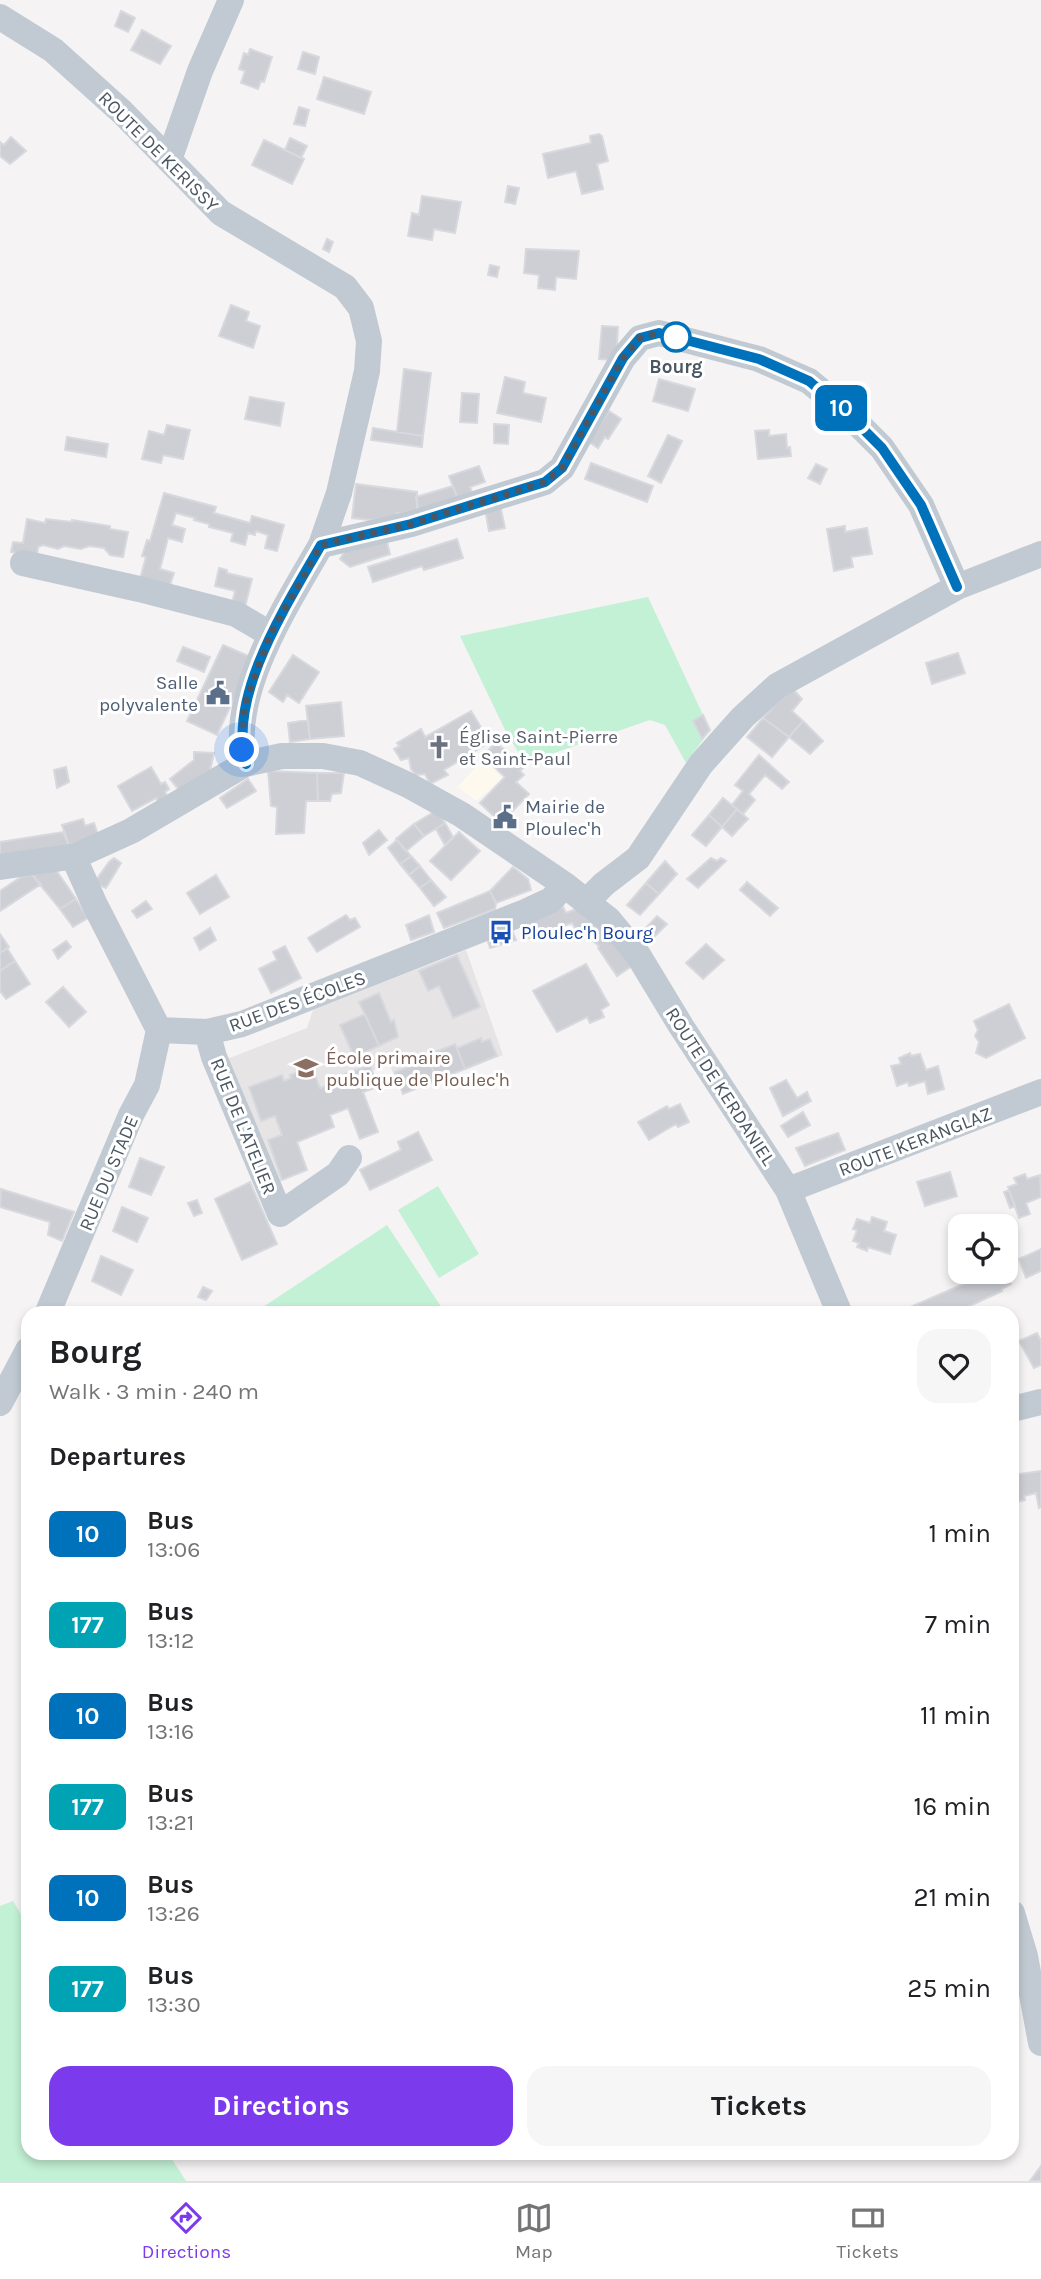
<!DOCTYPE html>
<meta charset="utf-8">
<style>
:root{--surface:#fff;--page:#f6f6f6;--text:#202124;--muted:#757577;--line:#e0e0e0;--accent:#7c3aed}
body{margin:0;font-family:Karla,sans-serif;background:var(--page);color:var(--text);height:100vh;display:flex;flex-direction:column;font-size:26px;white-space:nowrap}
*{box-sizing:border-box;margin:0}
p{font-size:23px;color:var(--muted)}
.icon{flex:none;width:38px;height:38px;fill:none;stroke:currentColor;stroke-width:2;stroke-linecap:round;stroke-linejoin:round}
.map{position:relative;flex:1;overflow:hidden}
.sheet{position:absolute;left:21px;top:1306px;width:998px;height:854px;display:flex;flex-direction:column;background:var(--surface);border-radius:21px;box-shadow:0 4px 10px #0003}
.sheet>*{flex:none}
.badge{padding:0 14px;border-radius:10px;font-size:24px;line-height:46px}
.tools{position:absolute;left:948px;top:1214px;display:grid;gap:14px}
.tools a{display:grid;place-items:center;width:70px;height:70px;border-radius:14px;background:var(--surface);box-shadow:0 4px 10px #0003;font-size:35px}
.you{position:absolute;width:35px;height:35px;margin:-18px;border:5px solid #fff;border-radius:50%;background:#1a73e8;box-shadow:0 0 0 10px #1a73e833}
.map>.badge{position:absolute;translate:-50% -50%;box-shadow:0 0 0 4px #fff}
h2{padding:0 28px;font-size:26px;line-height:63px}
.round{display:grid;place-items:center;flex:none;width:74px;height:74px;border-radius:21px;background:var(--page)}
.overview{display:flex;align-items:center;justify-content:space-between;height:119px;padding:0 28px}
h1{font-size:33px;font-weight:700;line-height:52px}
.primary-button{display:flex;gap:14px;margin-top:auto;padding:14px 28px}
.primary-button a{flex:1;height:80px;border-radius:21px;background:var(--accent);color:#fff;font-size:28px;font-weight:700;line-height:80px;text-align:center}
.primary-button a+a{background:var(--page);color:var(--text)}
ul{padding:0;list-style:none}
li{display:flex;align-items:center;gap:21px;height:91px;padding:0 28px}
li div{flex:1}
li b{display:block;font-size:26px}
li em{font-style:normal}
li .badge{min-width:77px;font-weight:700;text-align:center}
.tab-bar{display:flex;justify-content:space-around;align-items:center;height:98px;border-top:2px solid var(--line);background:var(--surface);font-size:19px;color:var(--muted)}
.tab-bar a{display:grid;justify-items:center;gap:4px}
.tab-bar .selected{color:var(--accent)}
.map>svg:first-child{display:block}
</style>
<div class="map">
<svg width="1041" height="2181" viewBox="0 0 1041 2181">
<rect width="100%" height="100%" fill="#f5f3f3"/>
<path fill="#fdf9ef" d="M484 759 502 778 477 801 457 787Z"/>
<path fill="#e6e4e5" d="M466 950 503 1055 403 1094 389 1064 372 1071 378 1087 364 1092 378 1132 360 1139 348 1108 330 1115 334 1127 297 1142 307 1170 282 1180 278 1184 227 1059 307 1028 313 1010Z"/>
<path fill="#c3f1d5" d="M648 597 710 730 686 763 665 725 650 720 525 763 506 732 460 636Z
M438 1186 479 1254 439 1278 398 1210Z
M387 1225 442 1308 434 1312H267L263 1307Z
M13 1901 28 1926V2152L168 2153 186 2181H0V1906Z"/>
<path fill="#cdcfd5" stroke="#d7d9de" stroke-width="2" d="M121 11 135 18 128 32 115 26Z
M142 30 171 46 160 64 131 50Z
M250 49 272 57 264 82 261 81 258 89 241 83 245 71 239 69 244 53 248 55Z
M303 52 319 57 315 74 298 69Z
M324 77 371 92 364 114 317 99Z
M299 107 309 110 305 126 294 124Z
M599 134 602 136 608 161 597 164 603 189 582 194 576 171 548 178 543 154 591 143 590 136Z
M11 137 26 151 10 164 0 156V142L4 145Z
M290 138 307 146 301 158 285 150Z
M264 140 304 159 292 184 252 165Z
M508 186 519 188 515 204 505 202Z
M422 196 461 202 455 233 434 229 432 240 408 236 412 213 419 215Z
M327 239 333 242 329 252 323 249Z
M526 249 579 251 576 279 556 277 555 290 538 288 539 275 524 273Z
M490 265 499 267 497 277 488 275Z
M231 305 249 312 246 321 260 326 253 348 219 336Z
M602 326 618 327 616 360 599 359Z
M404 369 431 373 423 436 397 432Z
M505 377 525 382 523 393 546 398 541 422 497 413Z
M659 379 695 389 688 411 653 401Z
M462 393 479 394 477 423 460 422Z
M250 397 284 403 280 426 245 419Z
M609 411 621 419 608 439 605 437 598 448 589 442Z
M494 424 509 425 508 444 494 443Z
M167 425 190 430 183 459 163 455 161 463 142 459 149 431 164 435Z
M373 428 423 436 422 447 371 440Z
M769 430V436L786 434 787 448 790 447 791 456 758 459 755 431Z
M668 435 682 441 661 483 648 476Z
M67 437 108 444 106 457 65 450Z
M591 463 653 486 647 502 585 479Z
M816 464 827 469 820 484 808 478Z
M479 466 485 482 470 487 472 492 457 497 449 476Z
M356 484 417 492V508L414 515 397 513 396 517 371 520 352 518Z
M453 486 458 500 419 514 416 497Z
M164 493 216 507 214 513 250 523 252 516 284 525 277 551 265 548 268 535 256 531 255 535 248 533 245 545 231 541 233 533 209 527V524L194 520 195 518 176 513 172 525 185 529 182 542 168 538 160 569 174 573 170 585 140 579 146 557 142 556 147 540 150 541Z
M500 505 505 528 489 531 485 509Z
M27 519 45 523 46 519 72 522V520L110 526V529L128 532 123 557 110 555 104 548 89 546 81 549 64 546 58 549 43 545 38 547 37 557 11 552 13 542 23 543Z
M845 526V532L867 528 872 554 851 557 853 567 834 571 827 529Z
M386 538 390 554 350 567 340 559 345 551Z
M457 539 463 558 424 570 422 566 373 582 368 567Z
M219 568 227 570V573L252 579 245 607 232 604 235 591 215 586Z
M223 645 253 658 217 735 187 721Z
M183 647 210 657 204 672 177 661Z
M958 653 965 673 932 684 926 663Z
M293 655 319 672 299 703 287 695 283 702 269 692Z
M791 687 802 699 792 711 803 721 789 737 763 718Z
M341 702 344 736 310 739 306 706Z
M471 711 490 742 444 770 448 775 430 784 425 774 416 775 411 769 409 758 401 760 394 749 400 746 397 743 421 729 425 737Z
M703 715 710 730 702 739 693 721Z
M763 718 789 737 772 757 747 737Z
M308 720 310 739 290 742 288 723Z
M803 721 823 741 810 754 789 737Z
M496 742 523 768 520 771 524 775 516 782 529 794 501 823 480 803 505 777 483 756Z
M194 752 214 753 210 771 179 790 170 779 194 760Z
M759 755 789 782 782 789 765 775 749 794 755 800 743 814 732 805 743 791 735 785Z
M66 767 69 782 57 788 54 770Z
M151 767 161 784 165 782 169 789 165 792 168 797 158 802 156 798 132 811 118 786Z
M268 771 317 773 318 801H306L304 833 276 834 277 807 271 806Z
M317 773H344L341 793 332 794 330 801H318Z
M248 779 256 791 227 808 220 798Z
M723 798 737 809 722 827 709 815Z
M737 809 748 819 732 836 722 827Z
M437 810 445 823 424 836 414 824Z
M709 815 722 827 706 846 692 835Z
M83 819 85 826 94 823 99 838 69 845 62 825Z
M445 823 453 837 445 845 436 829Z
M414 824 424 836 406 851 396 839Z
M379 830 387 840 369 855 363 843Z
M63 832 69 845 0 856V842Z
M459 832 480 851 451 880 430 861Z
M397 840 411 856 400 864 388 848Z
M411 856 420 866 409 875 400 864Z
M114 858 121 863 106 888 94 883 109 862Z
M711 858 717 861 721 858 726 861 698 888 687 879Z
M665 861 677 874 659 894 646 883Z
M420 866 431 880 420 888 409 875Z
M513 867 528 879 531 890 496 903 490 891Z
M56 870 76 899 60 909 32 875Z
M32 875 41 884 0 911V891L21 877Z
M216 875 229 897 200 914 187 893Z
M431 880 446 897 434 906 420 888Z
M747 882 778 908 770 916 740 890Z
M646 883 659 894 640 915 627 905Z
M490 891 496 903 495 909 444 928 437 913Z
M76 899 88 918 73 927 60 909Z
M146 901 152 909 137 918 132 911Z
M563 907 566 913 581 907 610 934 632 966 617 976 598 948 599 946 588 937 582 939 572 923 529 938 523 921Z
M346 915 350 920 355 918 360 927 317 952 308 938Z
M429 915 434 932 411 940 406 925Z
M657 916 667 924 649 942 642 932Z
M210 928 216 940 200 950 194 938Z
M512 930 516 940 490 948 487 938Z
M0 934 9 947 0 953Z
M66 941 71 947 58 959 53 950Z
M706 944 724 960 703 979 686 963Z
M285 946 301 978 271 993 259 969 277 960 273 952Z
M7 948 15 961 0 971V953Z
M457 955 480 1007 453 1018 439 986 428 991 419 971Z
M15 961 30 984 6 999 0 991V971Z
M586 964 609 1005 601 1010 604 1017 590 1023 587 1017 557 1032 533 991Z
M63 987 86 1012 69 1027 46 1002Z
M379 993 391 1022 394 1020 398 1037 379 1046 359 1002Z
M1009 1004 1025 1038 986 1058 976 1053 979 1042 975 1036 978 1030 974 1021Z
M365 1014 379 1046 354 1057 340 1025Z
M481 1038 482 1042 490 1039 497 1056 465 1069 457 1048Z
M455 1044 465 1069 437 1080 427 1055Z
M910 1053 911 1056 920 1054 926 1070 938 1066 944 1089 928 1094 925 1081 909 1086 908 1082 897 1086 891 1066 901 1064 899 1058Z
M427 1055 437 1080 403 1094 395 1072 420 1062 418 1058Z
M370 1065 378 1087 363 1092 378 1132 360 1139 348 1108 330 1115 334 1127 297 1142 307 1170 282 1180 268 1140 282 1135 275 1116 261 1121 249 1087 282 1075 284 1081 291 1078 290 1075 312 1067 320 1088 346 1079 344 1074Z
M786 1080 797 1098 807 1092 811 1101 783 1116 770 1088Z
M680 1104 689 1122 678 1127 676 1124 649 1140 638 1122 667 1106 669 1109Z
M803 1112 810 1125 788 1137 781 1126Z
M418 1132 432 1160 370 1190 360 1170 401 1150 398 1142Z
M838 1133 845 1150 805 1166 796 1148Z
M140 1158 164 1167 151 1195 129 1187Z
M950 1172 957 1196 925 1206 917 1182Z
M1025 1174 1027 1179 1040 1175 1041 1197 1026 1203 1030 1214 1019 1218 1008 1187 1017 1184 1014 1178Z
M250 1182 277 1244 242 1260 215 1199Z
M1 1189 74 1212 62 1241 48 1235 50 1222 0 1207Z
M1009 1190 1015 1206 1010 1208 1004 1192Z
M197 1200 202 1213 194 1216 188 1203Z
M122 1207 148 1218 137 1242 113 1231Z
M872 1217 887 1222 884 1231 896 1235 890 1254 868 1247 867 1251 857 1247 859 1243 853 1241 857 1230 853 1229 857 1219 870 1223Z
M1041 1249V1271L1026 1278 1019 1259Z
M101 1256 133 1270 121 1295 92 1281Z
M997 1272H1006L1011 1284 1002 1289V1291L959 1311 957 1307 945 1312H910L908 1308 975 1279 976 1282Z
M203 1287 212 1291 206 1300 198 1297Z
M1037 1333 1041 1341V1365L1034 1368 1019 1341Z
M1041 1471V1507L1039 1508 1036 1493 1024 1496 1025 1500 1012 1503V1475Z
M1041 2166V2181H1030Z"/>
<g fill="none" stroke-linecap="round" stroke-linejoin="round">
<path stroke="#c1cad2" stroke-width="26" d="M0 17 53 50 122 112 221 213 345 287 361 308 369 341 367 371 339 493 321 545
M169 160 200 71 231 0
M23 563 139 589 236 614 270 634
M245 764C227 695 288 603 321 545L411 524 545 482 562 468 623 358 640 338 659 333 759 359 809 381 846 412 882 448 921 505 957 587
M76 856 78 867 95 905 159 1030
M0 867 76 856 131 831 245 764 282 756H323L360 763 408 785 462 815 565 885 609 920 638 955 681 1026 788 1190 839 1312
M586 902 604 884 638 858 701 764 743 717 777 686 957 587 1041 554
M159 1030 207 1032 242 1024 525 912 551 900 565 885
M207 1032 214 1057 280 1214 338 1174 349 1158
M788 1190 1041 1092
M48 1312 131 1115 147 1085 159 1030
M0 1403 28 1350
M1012 1409 1041 1402
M1012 1913 1025 1956 1041 2043"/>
</g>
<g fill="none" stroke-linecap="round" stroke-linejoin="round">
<g stroke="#fff" stroke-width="16">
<path id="line" d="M246 764C227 695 288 603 321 545L411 524 545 482 562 468 623 358 640 338 659 333 759 359 809 381 846 412 882 448 921 505 957 587"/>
</g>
<use href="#line" stroke="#0072bc" stroke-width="10"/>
<path stroke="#4a5661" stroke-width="7" stroke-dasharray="0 12.6" d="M242 750 244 706 270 635 321 545 411 524 545 482 562 468 623 358 640 338 659 333 684 339 676 337"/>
</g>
<defs>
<g id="civic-bare" transform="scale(1.89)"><path d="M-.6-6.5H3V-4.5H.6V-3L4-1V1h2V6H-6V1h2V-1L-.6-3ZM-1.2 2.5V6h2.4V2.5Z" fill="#5c6f8a" stroke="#fff" stroke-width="2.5" paint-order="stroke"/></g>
<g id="church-bare" transform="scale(1.89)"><path d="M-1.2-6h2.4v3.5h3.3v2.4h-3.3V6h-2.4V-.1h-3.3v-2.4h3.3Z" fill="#6b7280" stroke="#fff" stroke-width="2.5" paint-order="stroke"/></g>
<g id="bus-bare" transform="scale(1.89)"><path d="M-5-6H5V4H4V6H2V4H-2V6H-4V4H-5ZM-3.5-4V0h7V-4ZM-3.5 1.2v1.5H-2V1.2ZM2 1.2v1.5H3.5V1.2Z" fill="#1a4fb4" stroke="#fff" stroke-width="2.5" paint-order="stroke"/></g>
<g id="school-bare" transform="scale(1.89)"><path d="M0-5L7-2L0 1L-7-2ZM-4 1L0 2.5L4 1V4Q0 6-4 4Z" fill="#8d6e63" stroke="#fff" stroke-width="2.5" paint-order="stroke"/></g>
</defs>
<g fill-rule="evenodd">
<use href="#civic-bare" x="218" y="693"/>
<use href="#church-bare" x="439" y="747"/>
<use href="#civic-bare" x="505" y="817"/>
<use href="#bus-bare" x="501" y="932"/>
<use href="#school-bare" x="306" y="1068"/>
</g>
<circle fill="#fff" stroke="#0072bc" stroke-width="3.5" cx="676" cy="337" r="14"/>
<g text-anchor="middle" stroke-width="6" stroke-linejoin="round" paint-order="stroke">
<g font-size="19" fill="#4a5661" stroke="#fff">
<text transform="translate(159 151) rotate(45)" y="7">ROUTE DE KERISSY</text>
<text transform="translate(297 1001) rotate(-20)" y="7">RUE DES ÉCOLES</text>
<text transform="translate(721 1086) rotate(57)" y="7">ROUTE DE KERDANIEL</text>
<text transform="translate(244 1126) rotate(68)" y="7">RUE DE L'ATELIER</text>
<text transform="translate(915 1141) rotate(-21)" y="7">ROUTE KERANGLAZ</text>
<text transform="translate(108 1173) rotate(-67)" y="7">RUE DU STADE</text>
</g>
<g font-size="19" font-weight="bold" fill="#4a5661" stroke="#fff">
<text x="676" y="373">Bourg</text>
</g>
<g font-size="19" fill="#4e5e75" stroke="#fff" text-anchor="end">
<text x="198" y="689">Salle<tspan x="198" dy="22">polyvalente</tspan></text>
<text x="525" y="813" text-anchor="start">Mairie de<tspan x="525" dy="22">Ploulec'h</tspan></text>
</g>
<g font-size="19" fill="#5b616d" stroke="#fff" text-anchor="start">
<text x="459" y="743">Église Saint-Pierre<tspan x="459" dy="22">et Saint-Paul</tspan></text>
</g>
<g font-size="19" fill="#164399" stroke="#fff" text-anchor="start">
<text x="521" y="939">Ploulec'h Bourg</text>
</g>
<g font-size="19" fill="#785e54" stroke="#fff" text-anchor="start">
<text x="326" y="1064">École primaire<tspan x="326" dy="22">publique de Ploulec'h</tspan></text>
</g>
</g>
</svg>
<div class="tools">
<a><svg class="icon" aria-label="locate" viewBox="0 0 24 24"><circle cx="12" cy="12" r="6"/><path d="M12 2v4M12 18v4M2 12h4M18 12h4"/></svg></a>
</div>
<div class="you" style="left:242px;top:750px"></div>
<b class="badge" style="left:841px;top:408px;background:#0072bc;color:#fff">10</b>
<section class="sheet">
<div class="overview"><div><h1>Bourg</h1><p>Walk · 3 min · 240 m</p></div><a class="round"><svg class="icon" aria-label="heart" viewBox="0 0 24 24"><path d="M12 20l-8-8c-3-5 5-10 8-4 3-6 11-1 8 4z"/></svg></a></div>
<h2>Departures</h2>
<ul>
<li><span class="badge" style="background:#0072bc;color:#fff">10</span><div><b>Bus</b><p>13:06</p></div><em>1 min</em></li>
<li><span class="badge" style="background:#00a3b4;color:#fff">177</span><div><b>Bus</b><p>13:12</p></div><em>7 min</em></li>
<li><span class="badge" style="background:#0072bc;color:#fff">10</span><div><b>Bus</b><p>13:16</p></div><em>11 min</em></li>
<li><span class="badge" style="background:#00a3b4;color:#fff">177</span><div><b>Bus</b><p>13:21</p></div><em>16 min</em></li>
<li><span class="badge" style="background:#0072bc;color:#fff">10</span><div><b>Bus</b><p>13:26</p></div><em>21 min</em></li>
<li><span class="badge" style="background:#00a3b4;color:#fff">177</span><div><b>Bus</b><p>13:30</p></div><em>25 min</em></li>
</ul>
<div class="primary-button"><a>Directions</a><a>Tickets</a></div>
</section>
</div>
<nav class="tab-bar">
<a class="selected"><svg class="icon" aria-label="directions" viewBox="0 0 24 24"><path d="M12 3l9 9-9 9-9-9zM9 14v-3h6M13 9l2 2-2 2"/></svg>Directions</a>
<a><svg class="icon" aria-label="map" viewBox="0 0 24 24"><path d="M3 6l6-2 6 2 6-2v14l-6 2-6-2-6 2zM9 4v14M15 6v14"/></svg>Map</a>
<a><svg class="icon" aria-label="tickets" viewBox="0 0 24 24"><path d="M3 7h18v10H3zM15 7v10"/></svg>Tickets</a>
</nav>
